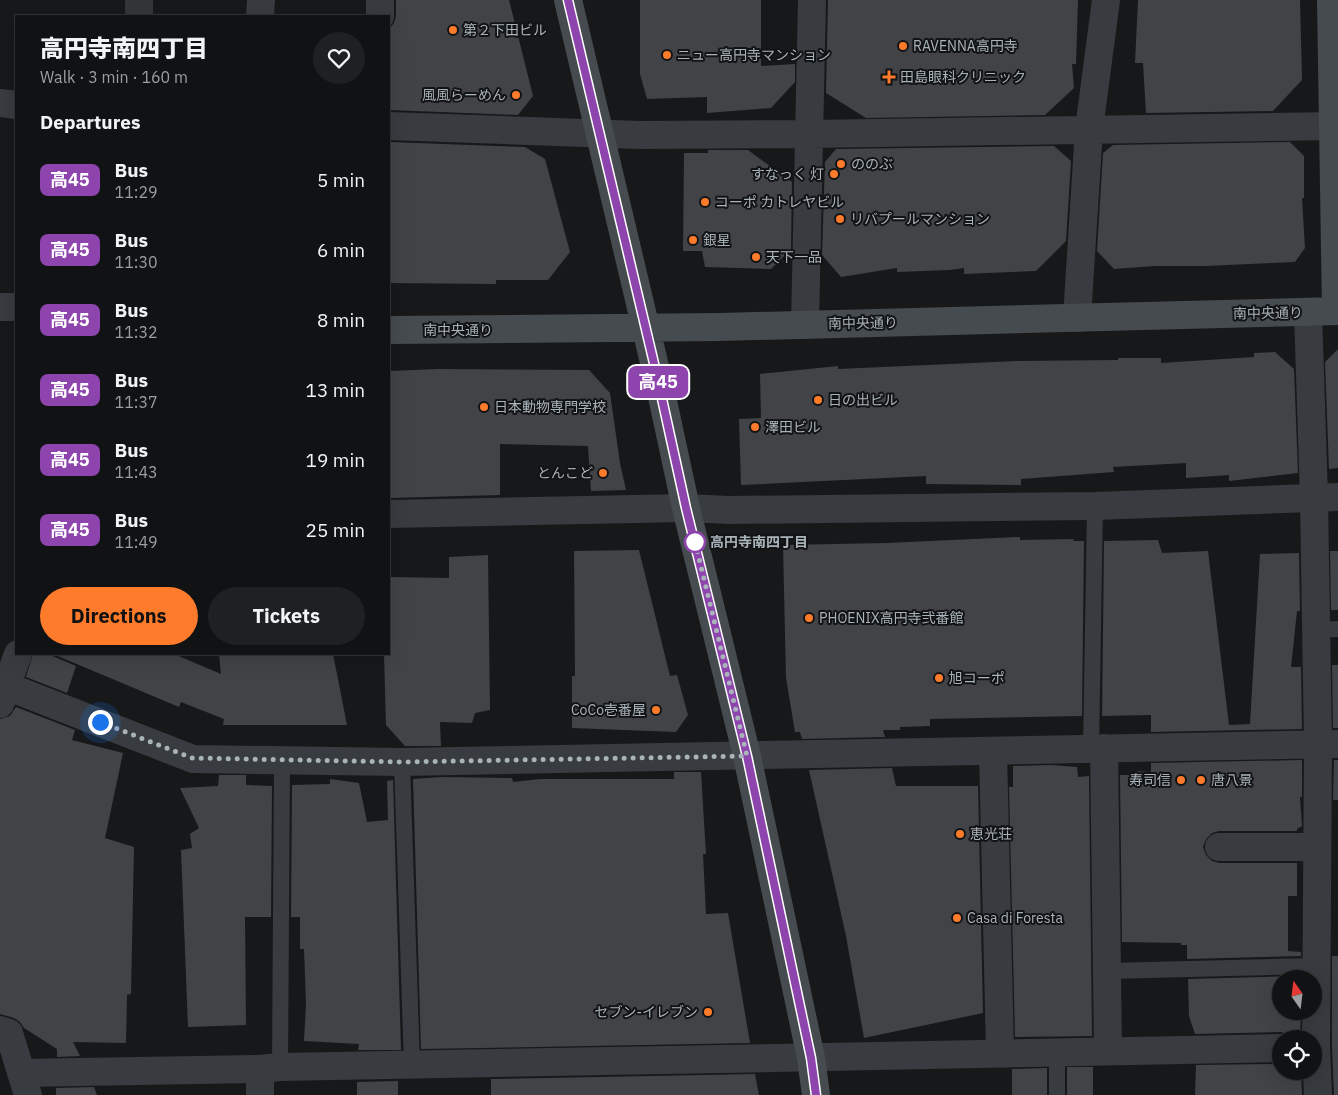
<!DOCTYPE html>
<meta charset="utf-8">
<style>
:root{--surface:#111214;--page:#1e2022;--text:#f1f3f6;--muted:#9c9ea0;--line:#303234;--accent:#fe7b2b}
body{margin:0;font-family:"IBM Plex Sans","Noto Sans JP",sans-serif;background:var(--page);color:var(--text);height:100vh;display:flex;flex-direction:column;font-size:19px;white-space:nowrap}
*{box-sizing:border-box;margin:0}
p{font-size:16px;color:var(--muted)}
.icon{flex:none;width:28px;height:28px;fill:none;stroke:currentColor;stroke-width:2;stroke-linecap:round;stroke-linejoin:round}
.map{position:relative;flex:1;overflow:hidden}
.side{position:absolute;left:15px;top:15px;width:375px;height:640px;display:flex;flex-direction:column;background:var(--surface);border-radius:0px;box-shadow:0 5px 20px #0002,0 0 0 1px var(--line)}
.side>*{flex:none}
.badge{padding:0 10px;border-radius:8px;font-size:18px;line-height:32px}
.needle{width:32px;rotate:346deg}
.buttons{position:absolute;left:1272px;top:970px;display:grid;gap:10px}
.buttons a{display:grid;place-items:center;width:50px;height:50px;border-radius:50%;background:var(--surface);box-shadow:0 5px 20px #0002,0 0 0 1px var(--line);font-size:25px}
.you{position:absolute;width:25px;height:25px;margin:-12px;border:4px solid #fff;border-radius:50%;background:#1a73e8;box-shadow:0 0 0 8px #1a73e833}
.map>.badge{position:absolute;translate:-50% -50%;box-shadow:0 0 0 2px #fff}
h2{padding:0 25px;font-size:19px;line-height:45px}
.round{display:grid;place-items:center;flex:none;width:52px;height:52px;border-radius:26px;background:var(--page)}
.headline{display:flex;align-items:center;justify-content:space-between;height:85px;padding:0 25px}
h1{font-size:24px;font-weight:800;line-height:38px}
.action{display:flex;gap:10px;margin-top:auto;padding:10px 25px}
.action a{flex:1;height:58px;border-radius:30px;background:var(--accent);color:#111;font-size:20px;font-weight:800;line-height:58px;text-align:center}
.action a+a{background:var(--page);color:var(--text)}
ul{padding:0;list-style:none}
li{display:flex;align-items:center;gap:15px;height:70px;padding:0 25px}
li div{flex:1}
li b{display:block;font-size:19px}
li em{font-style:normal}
li .badge{min-width:55px;font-weight:700;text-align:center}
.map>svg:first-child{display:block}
</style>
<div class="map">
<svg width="1338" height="1095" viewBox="0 0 1338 1095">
<rect width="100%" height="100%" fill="#17181a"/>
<path fill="#414347" d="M396 0H509L533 96 518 115 389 110V29L394 23 396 16Z
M640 0H761V66L795 64V82L771 108 707 113V97L647 99 640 74Z
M828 0H1078L1076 64H1072L1074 88 1045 115 866 118 826 93Z
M1138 0H1300L1302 80 1273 111 1146 113 1143 63H1135Z
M389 142 525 147 545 159 570 252 548 280H496V284L389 283Z
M1290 142 1304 156V198H1302L1305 248 1295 262 1206 266H1154L1114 269 1097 251 1103 153 1113 145Z
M1054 146 1071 161 1066 241 1036 271 964 274V268L950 270 897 272V268L841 277 822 255 825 162 836 149Z
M708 150H748L792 182 791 249 771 269 705 267 702 251H683L684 153H708Z
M1338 349V468L1329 469 1325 362Z
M1275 352 1294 369 1298 473 1229 481V475L1186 478V463L1113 467 1114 472 1021 479V485L926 484V476L741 485 739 419 761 418 760 374 838 366V369L1017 361 1118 360V358H1161V363L1254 357V353Z
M438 369 589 370 610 393 620 463 626 490 591 491 588 446 500 444V495L389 498V371Z
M1020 537V540L1074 539 1073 541H1084L1082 716 930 719V726L900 727V730H883L885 737 802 739 800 732H795L786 678 783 545 886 543Z
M1158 540 1162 553 1208 551 1229 725 1250 724 1260 554 1299 553 1300 611H1297L1291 667H1301L1302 729 1151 732V715L1102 716 1104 541Z
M639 550 670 676 677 675 688 715 676 732 572 728V676H575L574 551Z
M1330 551H1338V610H1331Z
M488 555 490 710 475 713 472 723 440 722 441 746H405L386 725 384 654H389V577L449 578V557Z
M33 654H48L76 666 67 693 26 677Z
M53 654H174L221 674 219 654H333L347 725H223L224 719 181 702 179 707Z
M1332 665H1338V728H1333Z
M16 707 75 730 72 740 123 753 105 838 134 847 131 994 127 995 126 1043 73 1042 80 1056 57 1057V1049L24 1028 20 1022 14 1018 0 1014V719L10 716Z
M1302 760V797H1300L1302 826 1297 829V831H1219L1212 833 1206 839 1203 847 1206 855 1212 861 1219 863H1297V896H1288V951L1301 952V956L1187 959V945H1181V943L1122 942 1120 775H1135V771L1151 772V763Z
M1334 760H1338V800H1333Z
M1051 765 1077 767 1078 777 1089 776 1092 1036 1015 1037 1009 787H1013V766Z
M892 768 896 786H978L983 1013 864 1038 846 936 809 770Z
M674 772H701L706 854H703L706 914 728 913 750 1043 421 1049 413 779 442 777 512 778 513 782 540 779H674Z
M219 775H246V785L272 786 271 917H245L246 1025 188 1027 181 850 192 848 190 834 199 828 180 788 218 786Z
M330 779 359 783 367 822 388 820 387 781 393 780 401 1050H358L359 1044 304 1041 306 1004 304 949H300V917H291L292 785 330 784Z
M1332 956H1338V1095H1334L1332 1047Z
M1301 976V979H1281V1011H1301L1300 1039H1293L1288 1034 1281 1032 1195 1034 1189 1016 1188 979Z
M1281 1064V1071H1301L1302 1095H1195L1196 1065Z
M1067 1067H1093V1095H1067Z
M1047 1068V1095H1012V1069Z
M755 1074 759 1095H491V1079Z
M398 1081V1095H357V1082Z
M94 1087 97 1095H56V1088Z"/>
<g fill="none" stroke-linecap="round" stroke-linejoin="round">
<path stroke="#34373a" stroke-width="28" stroke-dasharray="28 14" stroke-linecap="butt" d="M139 16V0"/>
<path stroke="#383b3f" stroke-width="16" d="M1316 630 1338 629
M1091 749 1095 506
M402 762 412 1065
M1107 971 1317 966
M1057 1052V1095
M280 1067 282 761"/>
<path stroke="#383b3f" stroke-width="28" d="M260 16 261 0
M380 16V0
M0 103 16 105
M389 126 640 135 810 134 1338 126
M0 307H16
M1308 312 1314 498 1318 744 1316 1047 1318 1095
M1077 318 1089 129 1106 0
M805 325 812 0
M389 514 686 508 729 510 1095 506 1338 497
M6 686 193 759 402 762 1338 744
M0 704 18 654
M1104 748 1108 1051
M993 751 1000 1053
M1219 847H1317
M0 1030 9 1033 28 1095
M21 1073 260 1069 280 1067C614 1063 947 1053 1281 1048
M260 1095V1069"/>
<path stroke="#464b4f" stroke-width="28" d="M568 0 661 392 686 508 747 756 811 1058 816 1095
M1331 0 1336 311
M389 330 719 327 1338 311"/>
</g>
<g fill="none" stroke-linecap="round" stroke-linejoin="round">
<g stroke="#fff" stroke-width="11">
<path id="line" d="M568 0 657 376 686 508 747 756 811 1058 816 1095"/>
</g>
<use href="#line" stroke="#8e44ad" stroke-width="8"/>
<path stroke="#a9b3ba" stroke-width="5" stroke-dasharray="0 9" d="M100 722 192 758 402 762 747 756 695 542"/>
</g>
<g fill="#fe7b2b" stroke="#121315" stroke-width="2">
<circle cx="453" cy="30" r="5"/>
<circle cx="903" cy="46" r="5"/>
<circle cx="667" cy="55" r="5"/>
<path d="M886.5 69.5h5v5h5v5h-5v5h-5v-5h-5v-5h5z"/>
<circle cx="516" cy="95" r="5"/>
<circle cx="841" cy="164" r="5"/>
<circle cx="834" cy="174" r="5"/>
<circle cx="705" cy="202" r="5"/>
<circle cx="840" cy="219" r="5"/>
<circle cx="693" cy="240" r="5"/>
<circle cx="756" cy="257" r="5"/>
<circle cx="818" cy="400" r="5"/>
<circle cx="484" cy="407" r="5"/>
<circle cx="755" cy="427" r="5"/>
<circle cx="603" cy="473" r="5"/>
<circle cx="809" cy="618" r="5"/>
<circle cx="939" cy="678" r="5"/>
<circle cx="656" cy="710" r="5"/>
<circle cx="1181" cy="780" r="5"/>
<circle cx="1201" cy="780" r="5"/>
<circle cx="960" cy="834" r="5"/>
<circle cx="957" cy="918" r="5"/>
<circle cx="708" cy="1012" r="5"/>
</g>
<circle fill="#fff" stroke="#8e44ad" stroke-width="2.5" cx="695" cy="542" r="10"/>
<g text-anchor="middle" stroke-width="4" stroke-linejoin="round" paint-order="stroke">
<g font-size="14" fill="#a9b3ba" stroke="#121315" text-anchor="start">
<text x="463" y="35">第２下田ビル</text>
<text x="913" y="51">RAVENNA高円寺</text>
<text x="677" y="60">ニュー高円寺マンション</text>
<text x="900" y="82">田島眼科クリニック</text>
<text x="506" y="100" text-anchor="end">風風らーめん</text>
<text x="851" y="169">ののぶ</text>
<text x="824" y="179" text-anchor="end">すなっく 灯</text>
<text x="715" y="207">コーポ カトレヤビル</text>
<text x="850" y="224">リバプールマンション</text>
<text x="703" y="245">銀星</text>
<text x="766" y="262">天下一品</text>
<text x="828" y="405">日の出ビル</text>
<text x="494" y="412">日本動物専門学校</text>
<text x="765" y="432">澤田ビル</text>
<text x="593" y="478" text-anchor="end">とんこど</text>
<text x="819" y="623">PHOENIX高円寺弐番館</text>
<text x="949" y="683">旭コーポ</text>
<text x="646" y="715" text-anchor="end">CoCo壱番屋</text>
<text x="1171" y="785" text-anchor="end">寿司信</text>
<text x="1211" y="785">唐八景</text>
<text x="970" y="839">恵光荘</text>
<text x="967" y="923">Casa di Foresta</text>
<text x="698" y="1017" text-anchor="end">セブン-イレブン</text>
</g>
<g font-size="14" fill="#a9b3ba" stroke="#121315">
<text transform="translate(1268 313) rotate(-1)" y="5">南中央通り</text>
<text transform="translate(863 323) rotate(-1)" y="5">南中央通り</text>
<text x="458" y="335">南中央通り</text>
</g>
<g font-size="14" font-weight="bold" fill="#a9b3ba" stroke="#121315" text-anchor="start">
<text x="710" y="547">高円寺南四丁目</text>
</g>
</g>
</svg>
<div class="buttons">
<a><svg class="needle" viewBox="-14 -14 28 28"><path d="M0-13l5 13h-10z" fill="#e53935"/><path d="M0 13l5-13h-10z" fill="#9c9ea0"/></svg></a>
<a><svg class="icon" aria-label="locate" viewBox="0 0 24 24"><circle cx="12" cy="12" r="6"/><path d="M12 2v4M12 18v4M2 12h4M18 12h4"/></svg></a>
</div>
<div class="you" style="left:100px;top:722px"></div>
<b class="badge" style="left:658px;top:382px;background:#8e44ad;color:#fff">高45</b>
<section class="side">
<div class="headline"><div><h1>高円寺南四丁目</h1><p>Walk · 3 min · 160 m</p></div><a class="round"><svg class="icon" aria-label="heart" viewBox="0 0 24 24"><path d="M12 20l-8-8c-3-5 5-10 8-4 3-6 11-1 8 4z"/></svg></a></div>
<h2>Departures</h2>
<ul>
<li><span class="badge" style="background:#8e44ad;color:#fff">高45</span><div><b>Bus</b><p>11:29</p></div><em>5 min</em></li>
<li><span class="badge" style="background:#8e44ad;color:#fff">高45</span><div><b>Bus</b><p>11:30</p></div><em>6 min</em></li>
<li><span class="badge" style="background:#8e44ad;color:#fff">高45</span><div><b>Bus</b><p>11:32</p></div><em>8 min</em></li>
<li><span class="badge" style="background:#8e44ad;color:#fff">高45</span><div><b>Bus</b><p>11:37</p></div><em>13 min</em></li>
<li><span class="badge" style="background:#8e44ad;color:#fff">高45</span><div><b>Bus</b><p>11:43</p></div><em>19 min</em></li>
<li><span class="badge" style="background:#8e44ad;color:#fff">高45</span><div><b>Bus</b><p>11:49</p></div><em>25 min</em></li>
</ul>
<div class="action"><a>Directions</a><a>Tickets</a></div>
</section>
</div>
